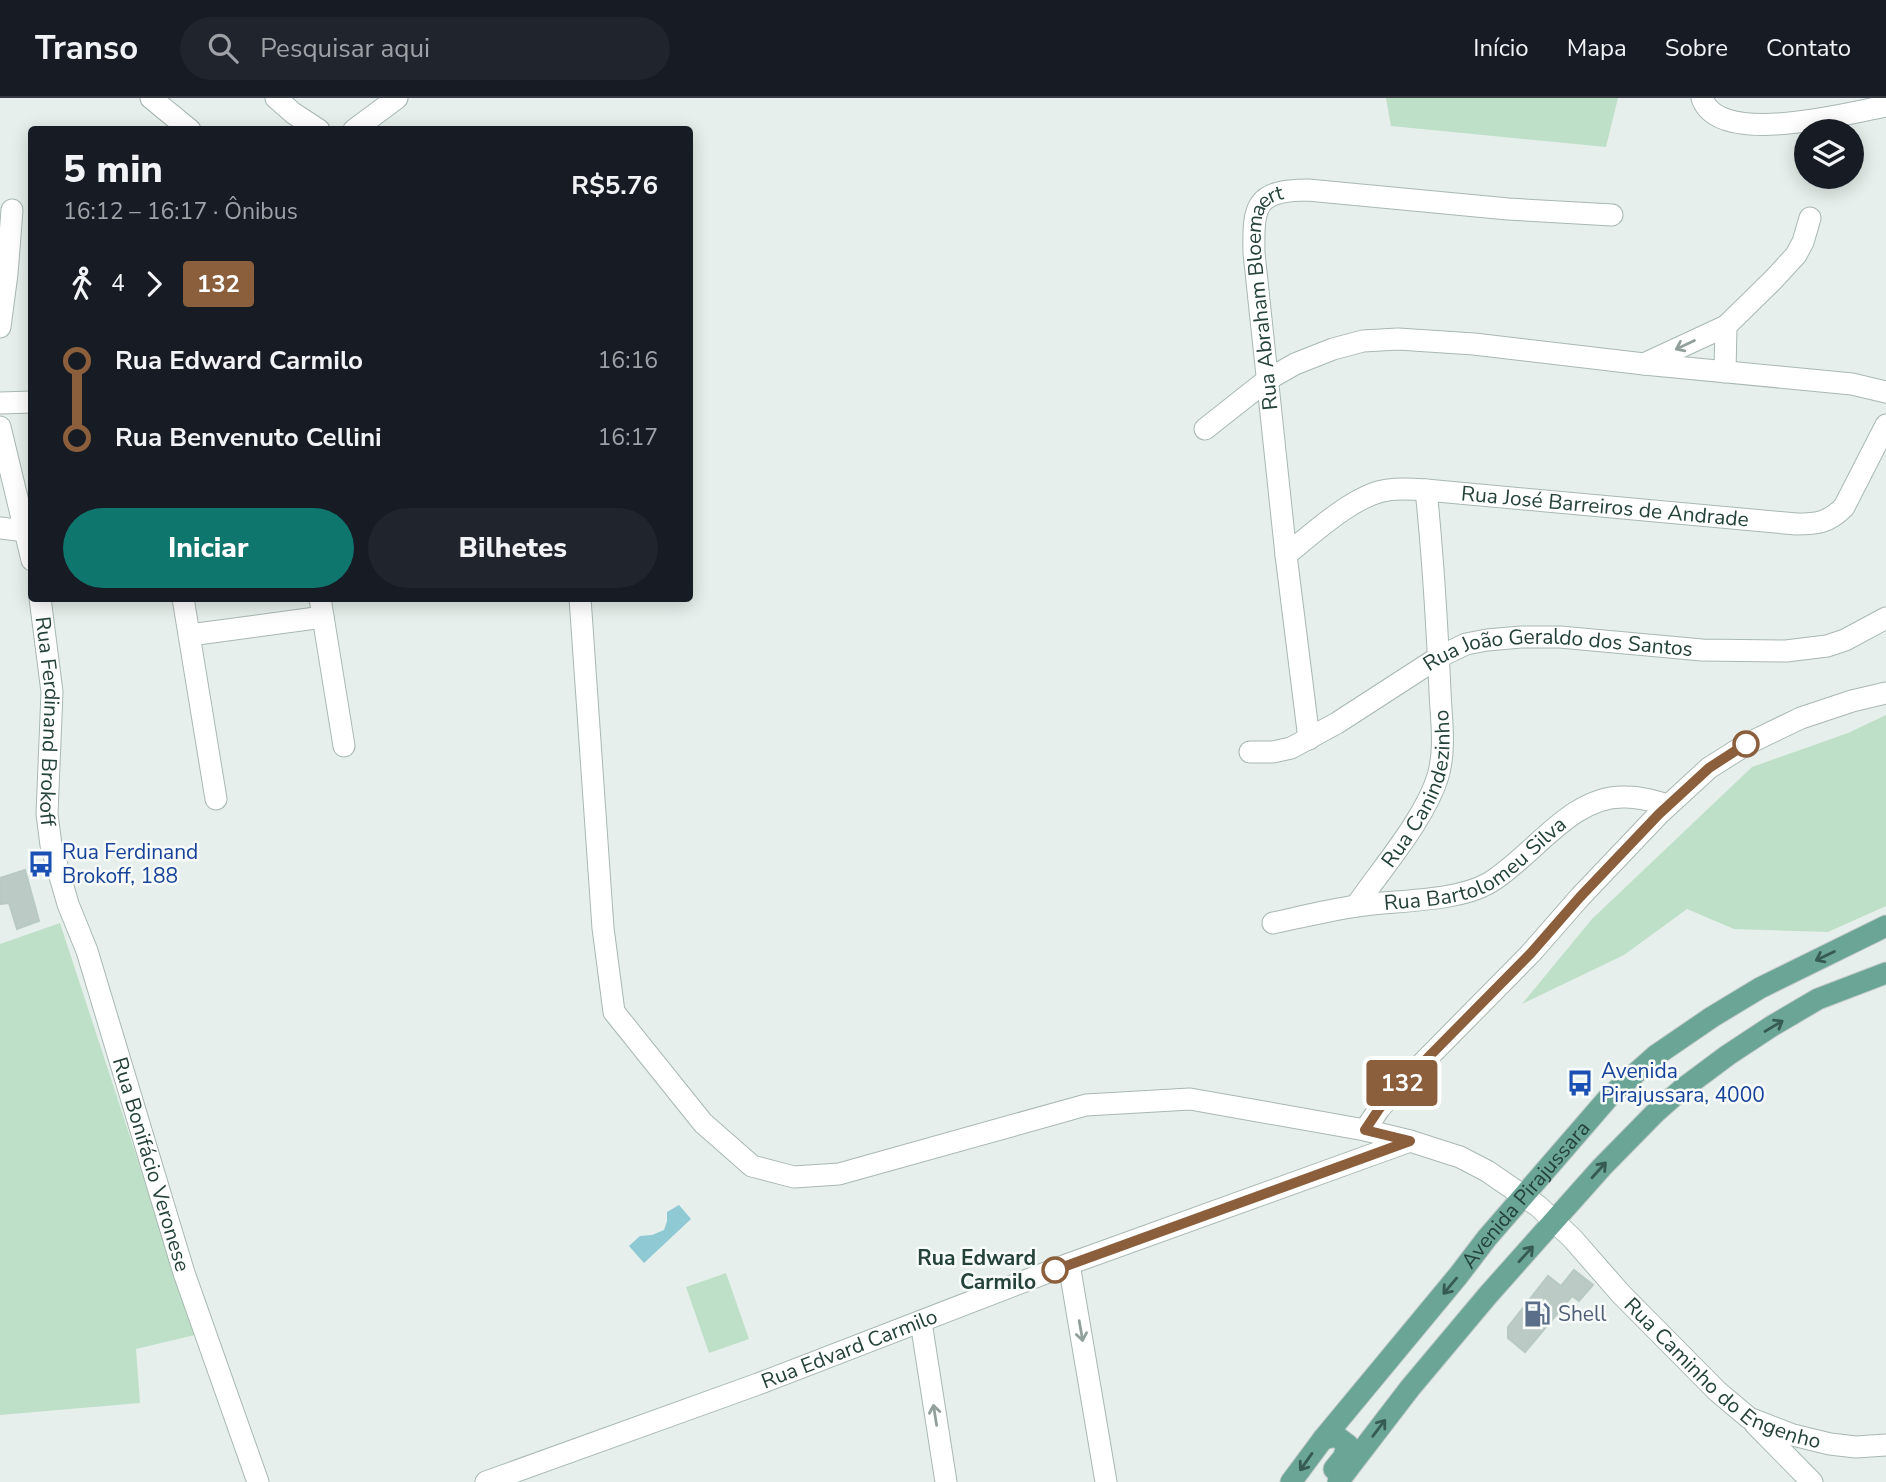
<!DOCTYPE html>
<html lang="pt">
<meta charset="utf-8">
<style>
:root{--surface:#171b24;--page:#20242c;--text:#f1f3f6;--muted:#9ea1a6;--line:#363941;--accent:#0f766e}
body{margin:0;font-family:"Nunito Sans",sans-serif;background:var(--page);color:var(--text);height:100vh;display:flex;flex-direction:column;font-size:26px;white-space:nowrap}
*{box-sizing:border-box;margin:0}
p{font-size:23px;color:var(--muted)}
.icon{flex:none;width:38px;height:38px;fill:none;stroke:currentColor;stroke-width:2;stroke-linecap:round;stroke-linejoin:round}
.map{position:relative;flex:1;overflow:hidden}
.side{position:absolute;left:28px;top:28px;width:665px;height:476px;display:flex;flex-direction:column;background:var(--surface);border-radius:7px;box-shadow:0 4px 18px #0003}
.side>*{flex:none}
.badge{padding:0 14px;border-radius:5px;font-size:24px;line-height:46px}
.fabs{position:absolute;left:1794px;top:21px;display:grid;gap:14px}
.fabs a{display:grid;place-items:center;width:70px;height:70px;border-radius:50%;background:var(--surface);box-shadow:0 4px 18px #0003;font-size:35px}
.map>.badge{position:absolute;translate:-50% -50%;box-shadow:0 0 0 4px #fff}
.legs{display:flex;align-items:center;gap:10px;height:77px;padding:0 35px;font-size:23px}
.legs p{margin-inline-start:auto}
.overview{display:flex;align-items:center;justify-content:space-between;height:119px;padding:0 35px}
h1{font-size:38px;font-weight:800;line-height:52px}
.action{display:flex;gap:14px;margin-top:auto;padding:14px 35px}
.action a{flex:1;height:80px;border-radius:42px;background:var(--accent);color:#fff;font-size:28px;font-weight:800;line-height:80px;text-align:center}
.action a+a{background:var(--page);color:var(--text)}
ul{padding:0 35px;list-style:none}
li{display:flex;align-items:center;gap:24px;height:77px;font-size:26px}
li i{display:grid;place-items:center;width:10px;height:100%;margin:0 9px;background:currentColor}
li i::after{content:'';width:18px;height:18px;margin:-9px;border:5px solid;border-radius:50%;background:var(--surface)}
li p{margin-inline-start:auto}
li:first-child i{background:linear-gradient(#0000 50%,currentColor 0)}
li:last-child i{background:linear-gradient(currentColor 50%,#0000 0)}
header{display:flex;align-items:center;gap:42px;box-sizing:border-box;height:98px;padding:0 35px;background:var(--surface);border-bottom:2px solid var(--line)}
header strong{font-size:33px}
nav{display:flex;gap:38px;margin-inline-start:auto;font-size:24px}
.search{width:490px;height:63px;background:var(--page);display:flex;align-items:center;gap:18px;box-sizing:border-box;padding:0 24px;border-radius:38px;color:var(--muted);font-size:26px}
.map>svg:first-child{display:block}
</style>
<header>
<strong>Transo</strong>
<div class="search"><svg class="icon" aria-label="search" viewBox="0 0 24 24"><circle cx="10" cy="10" r="6"/><path d="M15 15l6 6"/></svg>Pesquisar aqui</div>
<nav><a>Início</a><a>Mapa</a><a>Sobre</a><a>Contato</a></nav>
</header>
<div class="map">
<svg width="1886" height="1384" viewBox="0 0 1886 1384">
<rect width="100%" height="100%" fill="#e6efeb"/>
<path fill="#bfe0c8" d="M1386 0H1618L1606 49 1391 28Z
M1886 617V808L1828 834 1734 831 1687 811 1624 857 1522 906 1592 821 1752 669 1848 635Z
M60 825 195 1237 136 1251 140 1305 0 1317V846Z
M726 1175 749 1241 709 1255 686 1189Z"/>
<path fill="#8ec9d4" d="M679 1107 691 1121 644 1165 629 1148 640 1138 652 1137 664 1132 667 1123V1114Z"/>
<path fill="#bbcac4" stroke="#b8c9c2" stroke-width="2" d="M25 772 39 823 17 831 9 805 0 806V780Z
M1574 1172 1593 1187 1579 1203 1572 1198 1525 1254 1508 1240V1229L1548 1178 1561 1188Z"/>
<g fill="none" stroke-linecap="round" stroke-linejoin="round">
<g stroke="#a8b8b2" stroke-width="23">
<g id="minor">
<path d="M151 0 190 32"/>
<path d="M276 0 293 15 319 32"/>
<path d="M1702 0C1719 50 1847 15 1886 8"/>
<path d="M354 32 397 0"/>
<path d="M0 229 7 176 12 112"/>
<path d="M1644 266 1726 228 1773 182 1796 157 1803 144 1810 120"/>
<path d="M1725 274 1726 228"/>
<path d="M0 305 32 304"/>
<path d="M0 329 32 462"/>
<path d="M1205 331 1267 282 1295 266 1333 251 1363 243 1398 241 1474 246 1644 266 1852 286 1886 294"/>
<path d="M0 430 25 433"/>
<path id="s1" d="M1286 457C1312 436 1355 396 1388 392 1400 390 1414 391 1426 392L1796 426C1817 426 1828 425 1844 409L1886 327"/>
<path id="s2" d="M40 500 52 594 47 716 51 747 68 806 87 853 184 1175 258 1384"/>
<path d="M183 500 216 701"/>
<path d="M320 500 344 648"/>
<path id="s3" d="M580 500 603 830 614 914 703 1025 752 1068 794 1079 839 1076 1086 1007 1190 1001 1365 1032 1410 1043 1460 1059 1487 1073 1538 1108 1572 1140 1621 1196 1717 1293 1749 1320 1793 1337 1830 1346 1856 1349 1886 1347"/>
<path d="M190 537 323 519"/>
<path id="s4" d="M1309 641 1286 457 1254 155C1253 108 1255 92 1308 92L1508 111 1612 117"/>
<path id="s5" d="M1250 654H1273L1291 650 1337 625 1439 559 1466 546 1487 542 1521 539H1560L1702 552 1786 553 1827 548 1845 542 1886 520"/>
<path id="s6" d="M1356 808C1382 770 1425 721 1438 678 1446 651 1441 620 1440 593 1437 526 1433 459 1426 392"/>
<path id="s7" d="M1273 825C1301 819 1329 812 1357 808 1396 802 1456 804 1489 785 1532 760 1571 696 1626 699 1641 699 1654 703 1668 707"/>
<path d="M1365 1032 1379 1011 1392 996 1531 855 1580 799 1659 716 1709 670 1747 646 1801 620 1852 603 1886 595"/>
<path d="M1069 1166 1106 1384"/>
<path d="M921 1224 946 1384"/>
<path d="M1755 1326 1812 1384"/>
<path id="s8" d="M486 1384 758 1286 1069 1166 1410 1043"/>
</g>
</g>
<g stroke="#c2cac8" stroke-width="23">
<g id="major">
<path d="M1323 1341 1336 1338 1348 1347 1343 1360 1334 1371"/>
<path id="s9" d="M1291 1384 1323 1341 1458 1178 1487 1140 1609 999 1655 958 1712 919 1760 890 1886 828"/>
<path d="M1338 1384 1410 1290 1488 1197 1602 1069 1655 1015 1681 992 1728 957 1772 928 1818 901 1886 875"/>
</g>
</g>
<use href="#minor" stroke="#fff" stroke-width="21"/>
<use href="#major" stroke="#6aa596" stroke-width="21"/>
</g>
<defs><path id="oneway-shaft" d="M-6 0H5M1.5-3L5.5 0L1.5 3" fill="none" stroke-width="1.6" stroke-linecap="round" stroke-linejoin="round" transform="scale(1.75)"/></defs>
<g stroke="#92a09c">
<use href="#oneway-shaft" transform="translate(1685 247) rotate(155)"/>
<use href="#oneway-shaft" transform="translate(1081 1233) rotate(80)"/>
<use href="#oneway-shaft" transform="translate(935 1317) rotate(-99)"/>
</g>
<g stroke="#365b51">
<use href="#oneway-shaft" transform="translate(1825 858) rotate(154)"/>
<use href="#oneway-shaft" transform="translate(1774 928) rotate(-31)"/>
<use href="#oneway-shaft" transform="translate(1599 1072) rotate(-48)"/>
<use href="#oneway-shaft" transform="translate(1526 1156) rotate(-48)"/>
<use href="#oneway-shaft" transform="translate(1450 1188) rotate(130)"/>
<use href="#oneway-shaft" transform="translate(1379 1330) rotate(-53)"/>
<use href="#oneway-shaft" transform="translate(1306 1364) rotate(125)"/>
</g>
<g fill="none" stroke-linecap="round" stroke-linejoin="round">
<g stroke="#fff" stroke-width="16">
<path id="line-1" d="M1055 1172 1410 1043 1365 1032 1379 1011 1392 996 1531 855 1580 799 1659 716 1709 670 1746 646"/>
</g>
<use href="#line-1" stroke="#8b5e3c" stroke-width="10"/>
</g>
<defs>
<g id="bus-bare" transform="scale(2.1)"><path d="M-5-6H5V4H4V6H2V4H-2V6H-4V4H-5ZM-3.5-4V0h7V-4ZM-3.5 1.2v1.5H-2V1.2ZM2 1.2v1.5H3.5V1.2Z" fill="#1a4fb4" stroke="#f7fbf9" stroke-width="2.5" paint-order="stroke"/></g>
<g id="fuel-bare" transform="scale(2.1)"><path d="M-5.5-6h7V0h2V4h1.3V-2.5L3-4.5l.8-.8L6-3V5H2.5V1h-1V6h-7ZM-4.2-4.7v3.2H.2V-4.7Z" fill="#5c6f8a" stroke="#f7fbf9" stroke-width="2.5" paint-order="stroke"/></g>
</defs>
<g fill-rule="evenodd">
<use href="#bus-bare" x="41" y="766"/>
<use href="#bus-bare" x="1580" y="985"/>
<use href="#fuel-bare" x="1537" y="1216"/>
</g>
<g fill="#fff" stroke="#8b5e3c" stroke-width="3.5">
<circle cx="1746" cy="646" r="12"/>
<circle cx="1055" cy="1172" r="12"/>
</g>
<g text-anchor="middle" stroke-width="5" stroke-linejoin="round" paint-order="stroke">
<g font-size="21" fill="#24423a" stroke="#f7fbf9">
<text dy="7" stroke="none"><textPath href="#s4" startOffset="448">Rua Abraham Bloemaert</textPath></text>
<text dy="7" stroke="none"><textPath href="#s1" startOffset="340">Rua José Barreiros de Andrade</textPath></text>
<text dy="7" stroke="none"><textPath href="#s5" startOffset="336">Rua João Geraldo dos Santos</textPath></text>
<text dy="7" stroke="none"><textPath href="#s2" startOffset="124">Rua Ferdinand Brokoff</textPath></text>
<text dy="7" stroke="none"><textPath href="#s6" startOffset="136">Rua Canindezinho</textPath></text>
<text dy="7" stroke="none"><textPath href="#s7" startOffset="215">Rua Bartolomeu Silva</textPath></text>
<text dy="7" stroke="none"><textPath href="#s2" startOffset="583">Rua Bonifácio Veronese</textPath></text>
<text dy="7" stroke="none"><textPath href="#s9" startOffset="371">Avenida Pirajussara</textPath></text>
<text dy="7" stroke="none"><textPath href="#s8" startOffset="387">Rua Edvard Carmilo</textPath></text>
<text dy="7" stroke="none"><textPath href="#s3" startOffset="1694">Rua Caminho do Engenho</textPath></text>
</g>
<g font-size="21" fill="#164399" stroke="#f7fbf9" text-anchor="start">
<text x="62" y="761">Rua Ferdinand<tspan x="62" dy="24">Brokoff, 188</tspan></text>
<text x="1601" y="980">Avenida<tspan x="1601" dy="24">Pirajussara, 4000</tspan></text>
</g>
<g font-size="21" font-weight="bold" fill="#24423a" stroke="#f7fbf9" text-anchor="end">
<text x="1036" y="1167">Rua Edward<tspan x="1036" dy="24">Carmilo</tspan></text>
</g>
<g font-size="21" fill="#4e5e75" stroke="#f7fbf9" text-anchor="start">
<text x="1558" y="1223">Shell</text>
</g>
</g>
</svg>
<div class="fabs">
<a><svg class="icon" aria-label="layers" viewBox="0 0 24 24"><path d="M12 4l9 5-9 5-9-5zM3 14l9 5 9-5"/></svg></a>
</div>
<b class="badge" style="left:1402px;top:985px;background:#8b5e3c;color:#fff">132</b>
<section class="side">
<div class="overview"><div><h1>5 min</h1><p>16:12 – 16:17 · Ônibus</p></div><b>R$5.76</b></div>
<div class="legs"><svg class="icon" aria-label="walk" viewBox="0 0 24 24"><circle cx="13" cy="4" r="2"/><path d="M13 8l-2 6 4 7M11 14l-3 7M7 12l3-4h3l4 4"/></svg>4<svg class="icon" aria-label="forward" viewBox="0 0 24 24"><path d="M9 5l7 7-7 7"/></svg><b class="badge" style="background:#8b5e3c;color:#fff">132</b></div>
<ul>
<li><i style="color:#8b5e3c"></i><b>Rua Edward Carmilo</b><p>16:16</p></li>
<li><i style="color:#8b5e3c"></i><b>Rua Benvenuto Cellini</b><p>16:17</p></li>
</ul>
<div class="action"><a>Iniciar</a><a>Bilhetes</a></div>
</section>
</div>
